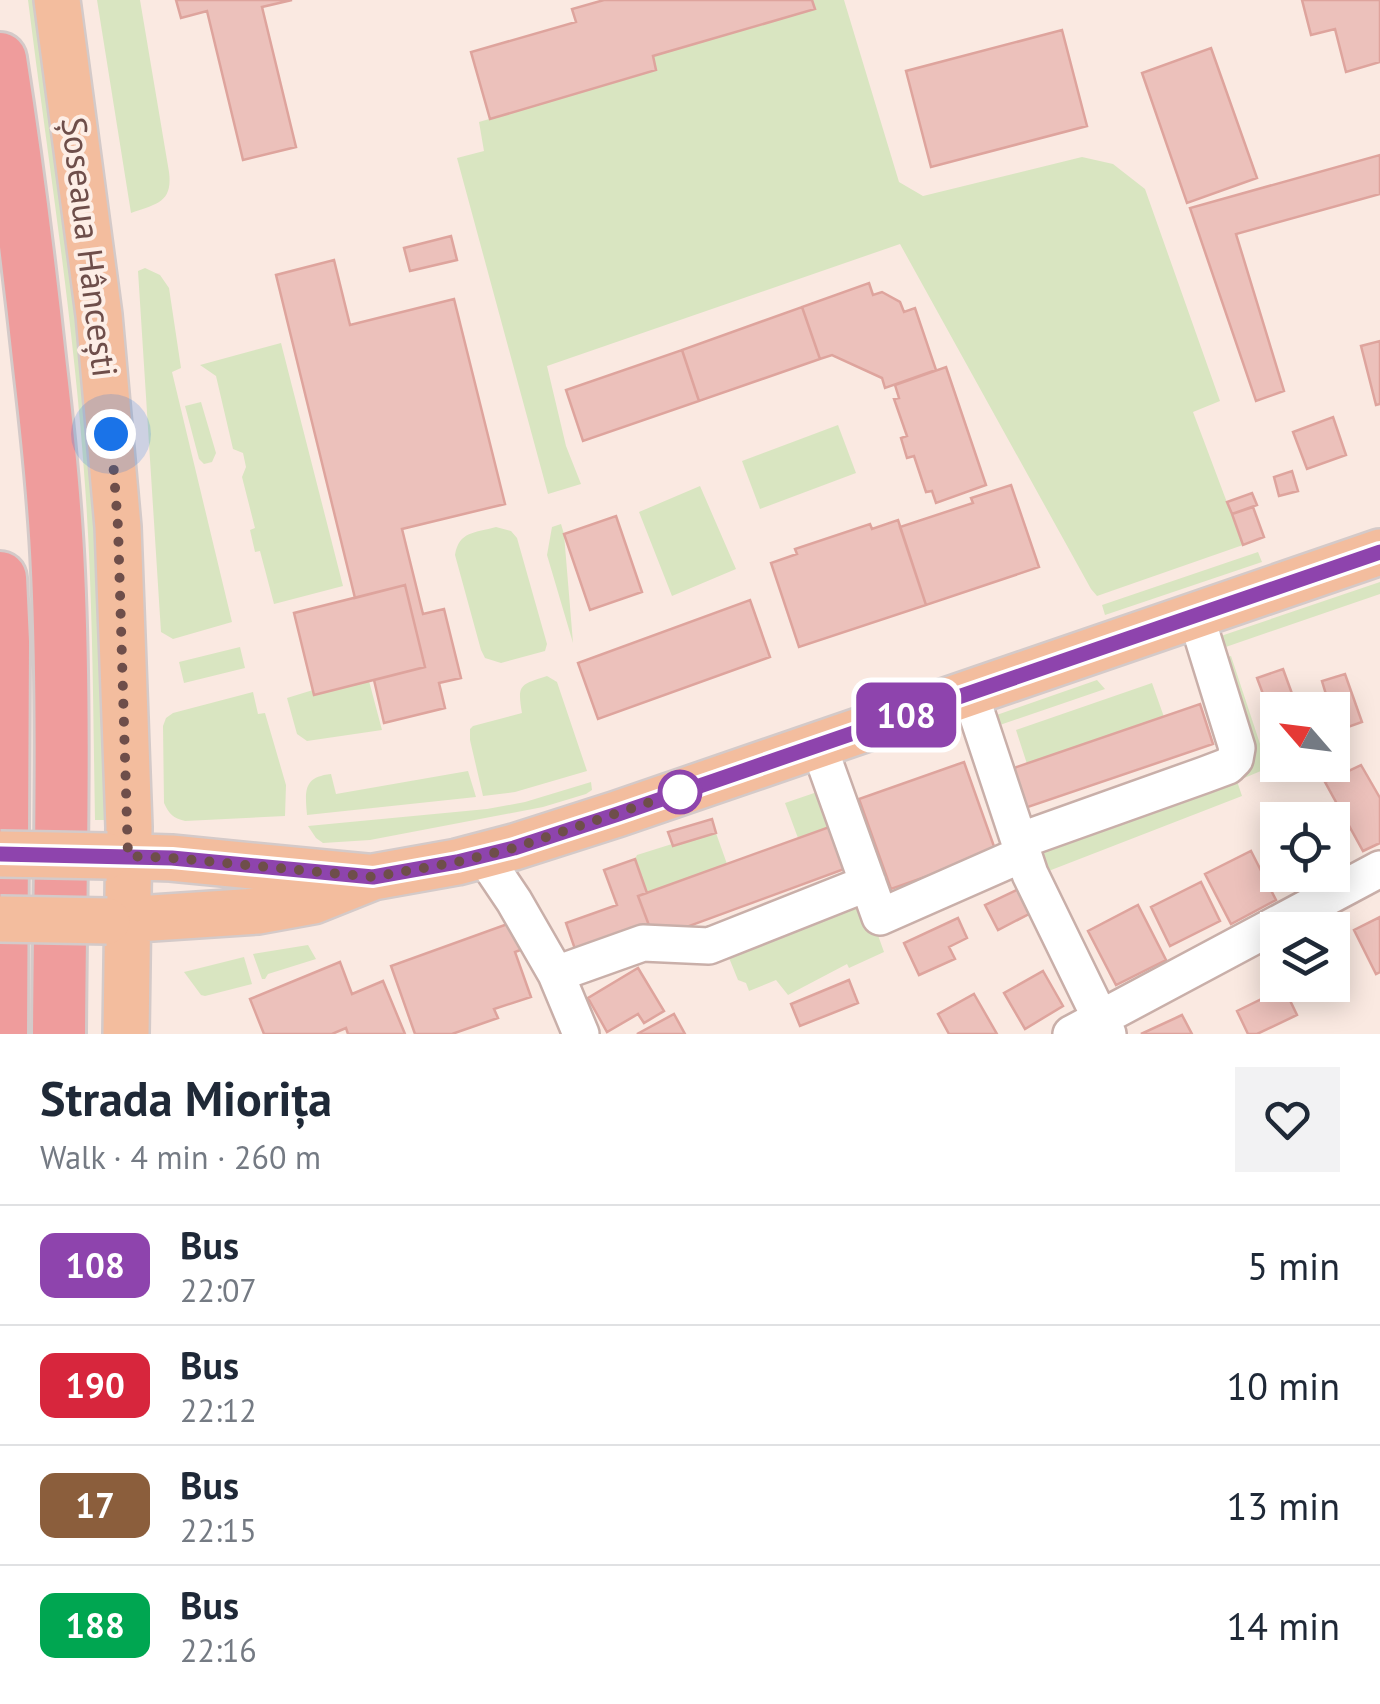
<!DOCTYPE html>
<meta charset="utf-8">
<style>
:root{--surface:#fff;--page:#f2f2f3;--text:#1f2937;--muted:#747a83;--line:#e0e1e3}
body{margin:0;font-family:"PT Sans",sans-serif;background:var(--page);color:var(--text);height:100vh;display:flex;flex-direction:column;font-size:38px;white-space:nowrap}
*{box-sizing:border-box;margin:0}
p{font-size:32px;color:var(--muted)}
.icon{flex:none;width:55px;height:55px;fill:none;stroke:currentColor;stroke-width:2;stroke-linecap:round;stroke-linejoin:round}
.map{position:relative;height:1034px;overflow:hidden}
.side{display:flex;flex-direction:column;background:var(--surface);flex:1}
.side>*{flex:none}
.badge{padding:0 20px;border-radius:15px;font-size:35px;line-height:65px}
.needle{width:65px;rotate:298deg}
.controls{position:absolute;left:1260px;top:692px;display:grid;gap:20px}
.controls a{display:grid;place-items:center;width:90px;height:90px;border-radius:0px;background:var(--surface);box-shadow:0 5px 25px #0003;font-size:50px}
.you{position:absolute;width:50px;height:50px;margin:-25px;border:8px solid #fff;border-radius:50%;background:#1a73e8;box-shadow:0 0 0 15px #1a73e833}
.map>.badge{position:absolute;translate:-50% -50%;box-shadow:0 0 0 5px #fff}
.round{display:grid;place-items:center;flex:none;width:105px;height:105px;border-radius:0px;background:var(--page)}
.headline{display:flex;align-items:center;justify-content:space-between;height:170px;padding:0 40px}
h1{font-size:48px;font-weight:600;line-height:75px}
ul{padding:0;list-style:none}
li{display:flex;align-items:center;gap:30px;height:120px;padding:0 40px;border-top:2px solid var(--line)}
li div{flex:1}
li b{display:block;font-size:38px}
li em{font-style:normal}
li .badge{min-width:110px;font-weight:700;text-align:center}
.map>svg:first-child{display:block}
</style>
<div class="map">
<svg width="1380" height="1034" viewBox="0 0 1380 1034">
<rect width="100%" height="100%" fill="#fae9e1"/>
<path fill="#d9e5c1" d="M28 0H40L96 481 107 820H95C93 708 93 596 85 485 74 322 48 161 28 0Z
M97 0H140L169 172C173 203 156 204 131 213Z
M812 0H844L899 182 923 196 1082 157 1113 164 1145 189 1220 401 1193 412 1243 545 1097 596 1091 589 900 244 547 366 566 446 581 484 548 494 457 158 484 151 479 122 656 70 653 56 814 9Z
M145 268 160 275 169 288 181 368 172 372 232 622 173 639 161 632 138 271Z
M281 343 343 586 274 604 260 551 255 552 250 530 255 528 242 477 246 467 243 453 233 449 216 376 200 365Z
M201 402 216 453 212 462 204 464 199 459 185 406Z
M838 425 856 473 760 509 742 461Z
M700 486 736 569 672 596 639 512Z
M561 524 564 534 573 643 547 555 552 527Z
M496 527 511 531 517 538 547 644 545 651 501 663 485 658 481 650 455 555C459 531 475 533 496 527Z
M1258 552 1262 562 1105 615 1102 605Z
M1380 582V594L1217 650 1212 639Z
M240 647 245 668 184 683 179 662Z
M1231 656 1268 768 1237 781 1242 796 1046 872 1039 873 1042 838 1253 765 1222 659Z
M547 676 557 682 587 771 515 792 483 796 470 740V729L473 726 522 713C517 684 520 685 547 676Z
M1097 680 1105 689 994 727 991 717Z
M369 681 382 730 307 741 297 734 287 698 313 690Z
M1152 683 1164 717 1027 764 1016 730Z
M253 692 258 714 265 713 286 785 285 816 185 821C173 818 169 814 164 803L163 726 166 718 173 713Z
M468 771 476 797 307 815C305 791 303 777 331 774L336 794Z
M591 782 592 790 586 794 543 807 370 840 323 843 316 838 308 826 487 809 525 802Z
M820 791 832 826 798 838 785 803Z
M716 833 727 864 647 893 635 859 637 855 672 844 674 846Z
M865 899 884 952 849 968 847 964 788 995 776 980 749 991 746 983 738 980 727 953Z
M308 945 316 959 268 974 265 979H262L253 954Z
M244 957 252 984 205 996 201 995 184 972Z"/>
<path fill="#ecc1bb" stroke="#dea49d" stroke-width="2.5" d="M176 0H292L262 7 296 147 243 160 207 11 181 18Z
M604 0H812L815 9 653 56 656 70 490 119 471 52 576 22 572 9Z
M1302 0H1380V62L1346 72 1335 29 1311 35Z
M1062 30 1087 126 931 167 906 71Z
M1211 48 1257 178 1187 203 1142 73Z
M1380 155V194L1236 234 1284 391 1256 401 1190 208Z
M451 236 457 260 410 271 404 248Z
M334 260 350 325 454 299 505 504 402 529 423 614 444 609 461 678 439 683 445 708 384 723 374 680 425 667 405 585 355 598 276 275Z
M869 283 873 295 882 292 900 302 904 312 915 308 936 370 885 388 882 378 832 355 820 359 802 307Z
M802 307 820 359 699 401 682 350Z
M1380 341V404L1376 405 1361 346Z
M682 350 699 401 583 441 566 390Z
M946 367 986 485 936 503 932 491 926 492 914 456 907 458 901 438 907 436 894 399 899 398 895 385Z
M1333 417 1346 455 1307 469 1293 432Z
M1292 471 1298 491 1279 496 1274 477Z
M1011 485 1039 567 926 605 900 527 973 503 971 498Z
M1252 493 1257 505 1232 514 1227 502Z
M1253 507 1264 537 1243 545 1232 514Z
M616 516 642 592 590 610 564 534Z
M898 520 926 605 799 647 771 563 797 554 795 549 870 524 872 529Z
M405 585 425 667 314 695 294 613Z
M750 600 770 657 598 719 578 663Z
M1283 669 1298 710H1278V721L1274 723 1257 678Z
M1345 674 1362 722 1337 731 1322 681Z
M1200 704 1213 744 1022 809 1008 770Z
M964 762 996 852 891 889 859 799Z
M1361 765 1380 798V843L1363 851 1325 782Z
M712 819 716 833 673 846 668 832Z
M832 826 847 868 654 939 638 896Z
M1332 835 1347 863 1332 871Z
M1251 851 1276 900 1231 924 1205 874Z
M635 859 647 893 638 896 650 928 577 955 566 923 617 905 604 870Z
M1201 882 1220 921 1170 946 1151 907Z
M1019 889 1031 913 998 930 985 905Z
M1138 905 1166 960 1116 985 1088 931Z
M1380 917V972L1376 974 1354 930Z
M958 918 967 938 949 947 955 959 919 975 904 943Z
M513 922 523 949 515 952 531 997 494 1009 498 1018 452 1034H415L391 966Z
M340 962 352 994 383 981 405 1034H348L346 1028 332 1034H264L250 999Z
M638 968 664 1011 644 1023 638 1014 607 1032 588 998Z
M1043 971 1063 1006 1025 1029 1004 993Z
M849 980 858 1003 800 1026 791 1004Z
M1284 988 1297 1015 1257 1034H1248L1237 1011Z
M974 994 997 1034H949L938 1014Z
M674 1014 685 1034H637Z
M1182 1015 1192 1034H1141Z"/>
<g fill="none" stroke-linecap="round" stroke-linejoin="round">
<g stroke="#c9afa9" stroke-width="40">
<path id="minor" d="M970 693 1030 874 1108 1034
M818 744 880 917 1023 854
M1019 841 1204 775 1228 766 1235 759 1237 748 1196 616
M483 855 514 901 556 974 581 1034
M556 974 643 943 709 946 868 883
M1071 1034 1380 869"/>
</g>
<g stroke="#d4cac9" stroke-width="50">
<path id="major" d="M57 0 99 315 118 527 129 827 126 1034
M107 856 171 858 366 877
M107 921 258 911 313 901 373 877 457 862 514 847 617 814 1380 552"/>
</g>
<g stroke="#d4cac9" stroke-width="58">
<path id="highway" d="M0 59C16 161 29 264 40 367 48 435 55 503 58 571 65 725 60 880 59 1034
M0 578 3 642 1 1034"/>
</g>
<use href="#minor" stroke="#fff" stroke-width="35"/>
<use href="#major" stroke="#f3bd9e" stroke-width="45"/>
<use href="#highway" stroke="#ef9c9c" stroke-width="52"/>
<g stroke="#d4cac9" stroke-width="50" stroke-linecap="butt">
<path id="major-bridge" d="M0 854 107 856
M0 919 107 921"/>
</g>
<use href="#major-bridge" stroke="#f3bd9e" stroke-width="45"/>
</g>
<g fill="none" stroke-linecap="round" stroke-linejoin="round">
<g stroke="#fff" stroke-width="22">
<path id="line" d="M0 854 172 858 373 877 457 862 514 848 618 814 1380 552"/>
</g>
<use href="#line" stroke="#8e44ad" stroke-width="15"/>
<path stroke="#6e4e4a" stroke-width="10" stroke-dasharray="0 18" d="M111 434 118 527 128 856 172 858 373 877 457 862 514 848 680 792"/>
</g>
<circle fill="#fff" stroke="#8e44ad" stroke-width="5" cx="680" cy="792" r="20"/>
<g text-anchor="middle" stroke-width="8" stroke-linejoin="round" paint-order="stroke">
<g font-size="35" fill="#6e4e4a" stroke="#fdeee6">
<text transform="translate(89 247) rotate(83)" y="12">Șoseaua Hâncești</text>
</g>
</g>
</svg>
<div class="controls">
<a><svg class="needle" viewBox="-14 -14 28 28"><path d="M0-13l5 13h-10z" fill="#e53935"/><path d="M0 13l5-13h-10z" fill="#747a83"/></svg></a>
<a><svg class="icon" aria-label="locate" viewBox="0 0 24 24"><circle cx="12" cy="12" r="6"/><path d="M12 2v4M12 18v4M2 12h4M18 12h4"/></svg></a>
<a><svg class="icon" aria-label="layers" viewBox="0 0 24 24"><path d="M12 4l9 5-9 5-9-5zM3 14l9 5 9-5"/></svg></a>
</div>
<div class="you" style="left:111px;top:434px"></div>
<b class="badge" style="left:906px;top:715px;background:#8e44ad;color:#fff">108</b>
</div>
<section class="side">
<div class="headline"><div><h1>Strada Miorița</h1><p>Walk · 4 min · 260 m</p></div><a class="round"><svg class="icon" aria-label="heart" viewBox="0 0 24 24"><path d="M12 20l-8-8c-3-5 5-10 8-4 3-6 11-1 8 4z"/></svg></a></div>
<ul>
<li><span class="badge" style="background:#8e44ad;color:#fff">108</span><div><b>Bus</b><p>22:07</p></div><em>5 min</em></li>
<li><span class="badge" style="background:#d7263d;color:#fff">190</span><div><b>Bus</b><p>22:12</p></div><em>10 min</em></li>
<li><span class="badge" style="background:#8b5e3c;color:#fff">17</span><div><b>Bus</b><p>22:15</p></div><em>13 min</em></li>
<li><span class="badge" style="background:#00a651;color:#fff">188</span><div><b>Bus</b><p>22:16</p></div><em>14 min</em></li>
</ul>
</section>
